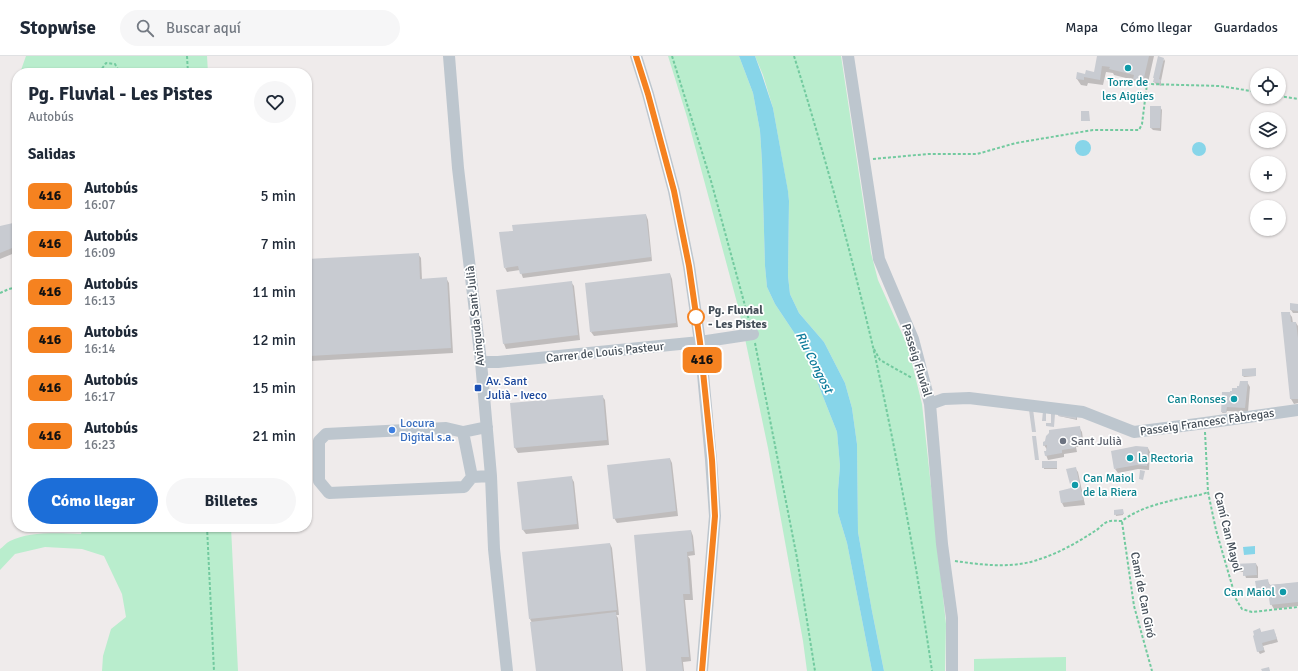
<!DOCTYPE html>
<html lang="es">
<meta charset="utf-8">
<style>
:root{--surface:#fff;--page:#f6f6f7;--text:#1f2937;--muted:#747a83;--line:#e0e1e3;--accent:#1c6ed8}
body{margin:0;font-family:Signika,sans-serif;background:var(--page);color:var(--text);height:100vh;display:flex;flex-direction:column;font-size:15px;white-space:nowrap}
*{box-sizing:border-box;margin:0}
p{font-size:13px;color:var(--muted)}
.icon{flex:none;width:22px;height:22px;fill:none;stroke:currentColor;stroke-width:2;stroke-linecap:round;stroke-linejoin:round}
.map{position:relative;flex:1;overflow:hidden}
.sheet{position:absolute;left:12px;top:12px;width:300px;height:464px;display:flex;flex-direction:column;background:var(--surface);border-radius:16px;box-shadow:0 1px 3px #0004}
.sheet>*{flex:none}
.badge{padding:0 8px;border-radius:6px;font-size:14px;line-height:26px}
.tools{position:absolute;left:1250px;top:12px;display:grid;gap:8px}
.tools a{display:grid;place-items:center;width:36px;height:36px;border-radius:50%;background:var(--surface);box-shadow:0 1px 3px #0004;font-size:20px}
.map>.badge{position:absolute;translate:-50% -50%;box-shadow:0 0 0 2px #fff}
h2{padding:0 16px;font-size:15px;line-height:36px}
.round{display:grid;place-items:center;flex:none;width:42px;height:42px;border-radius:21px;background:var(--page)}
.overview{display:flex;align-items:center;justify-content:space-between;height:68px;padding:0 16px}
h1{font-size:19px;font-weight:800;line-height:30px}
.action{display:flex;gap:8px;margin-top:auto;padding:8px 16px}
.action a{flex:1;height:46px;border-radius:24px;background:var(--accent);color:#fff;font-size:16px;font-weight:800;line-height:46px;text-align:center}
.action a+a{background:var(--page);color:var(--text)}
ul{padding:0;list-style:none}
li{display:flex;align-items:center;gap:12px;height:48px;padding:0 16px}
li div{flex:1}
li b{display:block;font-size:15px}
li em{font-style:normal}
li .badge{min-width:44px;font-weight:700;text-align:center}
header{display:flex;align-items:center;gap:24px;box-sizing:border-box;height:56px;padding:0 20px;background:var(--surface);border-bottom:1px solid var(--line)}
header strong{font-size:19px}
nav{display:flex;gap:22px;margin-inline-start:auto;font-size:14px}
.search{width:280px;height:36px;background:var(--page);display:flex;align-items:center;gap:10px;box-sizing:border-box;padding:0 14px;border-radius:22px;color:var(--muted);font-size:15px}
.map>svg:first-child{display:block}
</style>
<header>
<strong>Stopwise</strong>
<div class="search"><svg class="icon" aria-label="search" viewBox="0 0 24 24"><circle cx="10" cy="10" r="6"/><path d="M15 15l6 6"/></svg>Buscar aquí</div>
<nav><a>Mapa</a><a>Cómo llegar</a><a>Guardados</a></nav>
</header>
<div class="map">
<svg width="1298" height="615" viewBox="0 0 1298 615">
<rect width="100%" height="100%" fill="#efebeb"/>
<path fill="#b9edcd" d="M26 0H207L208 17H74L72 14 63 17H20Z
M668 0H739L753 37 760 75 762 106 765 210 767 231 775 248 803 290 837 376 840 410 838 434V457L847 487 872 615H807L803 585 768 392 739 254 687 61Z
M755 0H841L871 197 878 224 908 291 922 348 946 568 945 615H884L872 555 858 476 857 388 852 352 845 327 824 286 799 257 790 238 788 220 789 145 788 136 773 52 763 19Z
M83 471H231L238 615H102L103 600 111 573 126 561 122 538 104 500 82 493 45 491 15 498 0 514V493C3 491 6 487 10 485 29 475 60 477 81 478Z
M1066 601V615H974V603Z"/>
<path fill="#87d5e9" d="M739 0H755L762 19 773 52 788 135 789 145 788 220 790 238 799 257 824 286 845 327 852 352 857 388 858 476 872 555 884 615H872L847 487 838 457V434L840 410 837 376 803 290 775 248 767 231 765 210 762 106 760 75 753 37Z
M1075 92a8 8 0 1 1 16 0a8 8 0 1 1-16 0Z
M1192 93a7 7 0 1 1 14 0a7 7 0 1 1-14 0Z
M1255 490V498L1244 499 1243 491Z"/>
<path fill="#0003" d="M1098 0H1154L1147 31 1138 29 1134 24 1114 19 1113 17 1106 16 1103 29 1088 27 1087 30 1081 29 1077 23 1086 19 1095 17Z
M1164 3 1165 5 1161 25V30L1156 28 1154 26Z
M1160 51 1162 54 1161 75 1153 74 1151 72Z
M646 159 648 164 652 205 523 222 520 214 507 216 505 212Z
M13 168 15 172 17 181V196L0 203V171Z
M418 198 421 202 422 224 446 222 449 227 453 297 311 305V318H307V204Z
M670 218 672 223 678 271 594 280 591 276Z
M571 226 574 230 580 284 506 293 504 288 498 235Z
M1298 249V257H1293L1291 254Z
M1283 257H1289L1292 261 1293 267H1296L1298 270V347L1294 348 1291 343Z
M1256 313V320L1244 321 1243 320Z
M1247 326 1250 331 1248 356 1227 355 1226 357H1222L1231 337Z
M602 340 605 344 609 389 518 397 515 392 511 348Z
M1059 360H1076L1077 361V364Z
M1079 371 1082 376 1084 390 1076 391 1077 396 1064 398V401L1048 404 1046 399 1048 395 1044 389Z
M1148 392 1150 396 1149 414 1138 413 1118 417 1115 413Z
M670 403 672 407 678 460 617 467 614 462Z
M1043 406 1057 407V413H1044Z
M1075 412 1078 416 1085 449 1064 451 1062 447 1072 433Z
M571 421 574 426 579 473 526 478 523 474Z
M1115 455H1123V459L1116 460Z
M691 475 693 480 695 499 688 500 690 503 693 544H685L691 605 683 606 684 615H647Z
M610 488 612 492 619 559H616L618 562 623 615H537L532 567 530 563Z
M1256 508 1258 511V522H1246L1244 516H1236L1234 514Z
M1267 524 1270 529 1298 527V550L1274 553 1271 548 1270 539 1253 542 1251 538Z
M1260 574 1262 577H1275L1278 586 1263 590 1265 596 1260 598 1258 595Z"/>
<path fill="#c8cbd1" d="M1097 0H1149L1143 26 1133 23 1134 19 1109 13 1110 11 1102 10 1100 24 1084 21V24L1076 23 1077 16 1085 18 1086 14 1094 16Z
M1158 0 1164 2 1159 23 1161 24 1160 27 1153 26 1154 22H1153Z
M1150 50H1161L1160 72H1150Z
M1081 55H1089L1090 65H1081Z
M646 158 651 201 520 218 518 210 504 212 499 176 513 175 512 169Z
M17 159V169L14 160Z
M13 167 17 190 0 197V170Z
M419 197 420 223 447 221 451 292 309 300V314H307V203Z
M670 217 676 267 590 276 585 227Z
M572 225 578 279 503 288 496 234Z
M1290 247 1298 248V255L1290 254Z
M1281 256H1290L1291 266H1296L1298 282V343H1290Z
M1256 312V320H1242V313Z
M1240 325H1248L1245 352 1227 351 1226 357 1221 356 1222 336H1230V335H1232V332H1237V330H1239Z
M603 339 607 384 514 392 510 347Z
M1033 353 1036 376H1032L1029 354Z
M1043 355H1046V365H1042Z
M1059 357 1077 359 1076 363 1058 360Z
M1051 358H1055L1054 371 1046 370V367H1051Z
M1080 370 1082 386 1075 387V392L1062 394V397L1045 400 1044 395H1046L1047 389 1043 390V386L1045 385 1046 380 1049 377V374Z
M1032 380H1036L1039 404H1035Z
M1136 390 1148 391 1147 410 1137 409 1114 413 1111 395Z
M670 402 676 455 613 463 607 409Z
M1042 405H1057V412H1042Z
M1076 411 1083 444 1061 447 1059 435 1071 432 1066 413Z
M1140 414 1145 415 1143 424 1139 423Z
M572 420 577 468 522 474 517 426Z
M1123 453 1124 458 1114 459V454Z
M691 474 693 495 687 496 690 538H683L689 601H681L683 615H646L634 479Z
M610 487 617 554 529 563 522 496Z
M1256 507 1257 519 1243 520V513L1234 514 1233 508Z
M1268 523 1269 529 1298 526V546L1270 549 1268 535 1250 538 1249 533 1256 531 1255 525Z
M616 556 622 615H536L530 566Z
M1260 572 1261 576 1274 573 1277 583 1262 587 1264 594 1257 596 1253 580 1254 579 1253 575Z
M1269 611 1270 615H1262L1261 613Z"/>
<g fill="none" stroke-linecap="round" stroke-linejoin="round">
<path stroke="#72ca9f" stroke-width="2" stroke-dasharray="3 2" stroke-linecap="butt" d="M187 0 188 17
M672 0 711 125 750 268
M794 0C824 96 850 193 873 291 897 398 916 506 932 615
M102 17 101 14 106 7 115 8 120 17
M1279 40 1298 43
M873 103 928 98H977L1016 87 1093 74H1139L1142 68 1147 28 1220 30 1257 36
M0 237 9 233 17 231
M755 287 797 502 815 615
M874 293 880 304 912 322
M1205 376 1208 436 1216 474 1236 543 1242 553 1252 556 1298 551
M1122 466 1134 550 1152 615
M207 471 214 615
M955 505C983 509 1013 513 1040 503 1059 497 1078 486 1095 475 1099 473 1102 468 1107 466 1112 464 1116 465 1122 465 1140 451 1165 446 1187 441 1194 440 1201 439 1208 436"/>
<path stroke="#bdc6ce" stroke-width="12" d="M449 0 458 112 481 306 491 420 494 493 507 615
M636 0 648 38 674 135 689 210 700 286 711 404 715 460 702 615
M848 0 879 203 913 283 930 348 942 488 952 562V615
M481 306H498L700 286 753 278
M930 348 944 343 969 342 1083 356 1134 376 1205 367 1298 354
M487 371 463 376 446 372 326 378 319 385V425L329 437 464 431 472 421 491 420
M463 376 472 421"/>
</g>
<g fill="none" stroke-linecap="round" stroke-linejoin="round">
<g stroke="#fff" stroke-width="9">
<path id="line" d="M636 0 648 38 674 135 689 210 700 286 712 404 715 460 702 615"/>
</g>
<use href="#line" stroke="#f58220" stroke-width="6"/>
</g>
<g fill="#0f9aa8" stroke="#fff" stroke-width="1.5">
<circle cx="1128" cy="12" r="4"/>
<circle cx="1234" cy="343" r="4"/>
<circle cx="1130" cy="402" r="4"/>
<circle cx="1075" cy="429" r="4"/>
<circle cx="1283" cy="536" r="4"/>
</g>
<circle fill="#fff" stroke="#f58220" stroke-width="2" cx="696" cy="261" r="8"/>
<rect fill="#1a4fb4" stroke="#fff" stroke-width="1.5" x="474" y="328" width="8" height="8" rx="2"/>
<circle fill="#3f7fe0" stroke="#fff" stroke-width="1.5" cx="392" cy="374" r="4"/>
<circle fill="#6b7280" stroke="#fff" stroke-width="1.5" cx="1063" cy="385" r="4"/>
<g text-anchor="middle" stroke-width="3.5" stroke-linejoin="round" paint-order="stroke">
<g font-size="12" fill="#0d838f" stroke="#fff" text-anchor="end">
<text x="1128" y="30" text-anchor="middle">Torre de<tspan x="1128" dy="14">les Aigües</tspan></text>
<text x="1226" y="347">Can Ronses</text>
<text x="1138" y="406" text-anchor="start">la Rectoria</text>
<text x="1083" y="426" text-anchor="start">Can Maiol<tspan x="1083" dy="14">de la Riera</tspan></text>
<text x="1275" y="540">Can Maiol</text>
</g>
<g font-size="12" font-weight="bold" fill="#454f59" stroke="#fff" text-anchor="start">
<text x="708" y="258">Pg. Fluvial<tspan x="708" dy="14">- Les Pistes</tspan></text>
</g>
<g font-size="12" fill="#454f59" stroke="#fff">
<text transform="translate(475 260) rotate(-96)" y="4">Avinguda Sant Julià</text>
<text transform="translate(605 296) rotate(-6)" y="4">Carrer de Louis Pasteur</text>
<text transform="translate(917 304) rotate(73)" y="4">Passeig Fluvial</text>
<text transform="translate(1207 366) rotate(-8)" y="4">Passeig Francesc Fàbregas</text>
<text transform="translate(1228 476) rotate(76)" y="4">Camí Can Mayol</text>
<text transform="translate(1143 539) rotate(79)" y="4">Camí de Can Giró</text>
</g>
<g font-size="12" fill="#164399" stroke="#fff" text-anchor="start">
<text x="486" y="329">Av. Sant<tspan x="486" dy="14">Julià - Iveco</tspan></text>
</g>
<g font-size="12" fill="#366cbe" stroke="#fff" text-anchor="start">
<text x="400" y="371">Locura<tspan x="400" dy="14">Digital s.a.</tspan></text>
</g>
<g font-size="12" fill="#5b616d" stroke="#fff" text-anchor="start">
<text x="1071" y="389">Sant Julià</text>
</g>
<g font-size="13" font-style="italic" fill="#0f7c9b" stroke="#fff">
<text transform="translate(815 306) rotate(63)" y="5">Riu Congost</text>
</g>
</g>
</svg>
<div class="tools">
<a><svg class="icon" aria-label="locate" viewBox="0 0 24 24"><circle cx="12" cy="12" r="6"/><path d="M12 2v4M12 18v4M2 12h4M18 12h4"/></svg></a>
<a><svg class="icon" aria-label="layers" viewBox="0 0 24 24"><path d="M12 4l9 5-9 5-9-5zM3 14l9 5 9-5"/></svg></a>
<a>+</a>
<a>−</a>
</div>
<b class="badge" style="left:702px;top:304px;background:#f58220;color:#111">416</b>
<section class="sheet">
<div class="overview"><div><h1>Pg. Fluvial - Les Pistes</h1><p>Autobús</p></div><a class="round"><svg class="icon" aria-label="heart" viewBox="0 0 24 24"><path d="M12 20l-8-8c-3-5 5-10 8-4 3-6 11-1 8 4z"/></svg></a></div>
<h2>Salidas</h2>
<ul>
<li><span class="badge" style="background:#f58220;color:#111">416</span><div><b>Autobús</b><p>16:07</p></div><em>5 min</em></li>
<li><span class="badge" style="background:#f58220;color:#111">416</span><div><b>Autobús</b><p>16:09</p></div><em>7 min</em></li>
<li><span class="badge" style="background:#f58220;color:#111">416</span><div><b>Autobús</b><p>16:13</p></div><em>11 min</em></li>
<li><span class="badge" style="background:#f58220;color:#111">416</span><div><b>Autobús</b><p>16:14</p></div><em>12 min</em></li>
<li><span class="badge" style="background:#f58220;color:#111">416</span><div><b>Autobús</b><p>16:17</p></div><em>15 min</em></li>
<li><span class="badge" style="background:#f58220;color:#111">416</span><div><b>Autobús</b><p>16:23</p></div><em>21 min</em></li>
</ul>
<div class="action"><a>Cómo llegar</a><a>Billetes</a></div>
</section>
</div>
